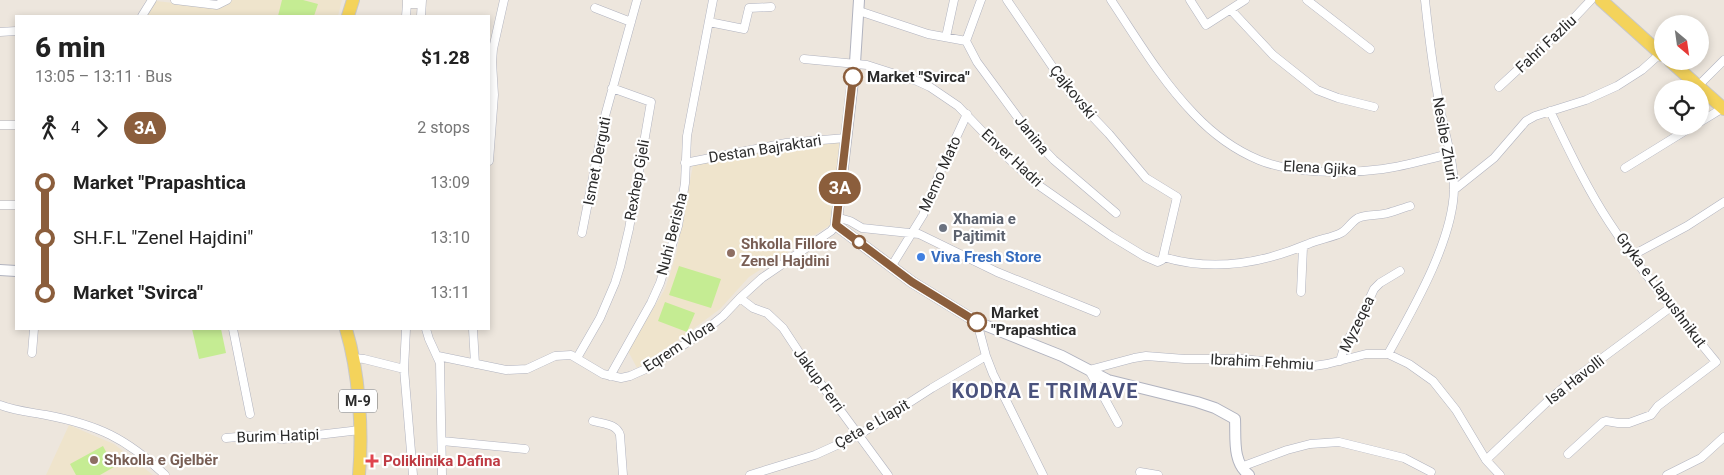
<!DOCTYPE html>
<meta charset="utf-8">
<style>
:root{--surface:#fff;--page:#f2f2f2;--text:#222;--muted:#767676}
body{margin:0;font-family:Roboto,sans-serif;background:var(--page);color:var(--text);height:100vh;display:flex;flex-direction:column;font-size:19px;white-space:nowrap}
*{box-sizing:border-box;margin:0}
p{font-size:16px;color:var(--muted)}
.icon{flex:none;width:28px;height:28px;fill:none;stroke:currentColor;stroke-width:2;stroke-linecap:round;stroke-linejoin:round}
.map{position:relative;flex:1;overflow:hidden}
.details{position:absolute;left:15px;top:15px;width:475px;height:315px;display:flex;flex-direction:column;background:var(--surface);border-radius:0px;box-shadow:0 2px 8px #0003}
.details>*{flex:none}
.badge{padding:0 10px;border-radius:16px;font-size:18px;line-height:32px}
.needle{width:32px;rotate:151deg}
.fabs{position:absolute;left:1654px;top:15px;display:grid;gap:10px}
.fabs a{display:grid;place-items:center;width:55px;height:55px;border-radius:50%;background:var(--surface);box-shadow:0 2px 8px #0003;font-size:25px}
.map>.badge{position:absolute;translate:-50% -50%;box-shadow:0 0 0 2px #fff}
.legs{display:flex;align-items:center;gap:8px;height:55px;padding:0 20px;font-size:16px}
.legs p{margin-inline-start:auto}
.headline{display:flex;align-items:center;justify-content:space-between;height:85px;padding:0 20px}
h1{font-size:28px;font-weight:800;line-height:38px}
ul{padding:0 20px;list-style:none}
li{display:flex;align-items:center;gap:18px;height:55px;font-size:19px}
li i{display:grid;place-items:center;width:8px;height:100%;margin:0 6px;background:currentColor}
li i::after{content:'';width:12px;height:12px;margin:-6px;border:4px solid;border-radius:50%;background:var(--surface)}
li p{margin-inline-start:auto}
li:first-child i{background:linear-gradient(#0000 50%,currentColor 0)}
li:last-child i{background:linear-gradient(currentColor 50%,#0000 0)}
.map>svg:first-child{display:block}
</style>
<div class="map">
<svg width="1724" height="475" viewBox="0 0 1724 475">
<rect width="100%" height="100%" fill="#ede6dd"/>
<path fill="#efe4cc" d="M233 0H342L338 16H146L156 1 218 8Z
M841 141 830 225 749 277 720 309 685 335 637 368 628 351 665 289 676 255 693 165 790 146Z
M69 425 114 444 153 475H46Z"/>
<path fill="#c5ec93" d="M282 0H303L318 4 314 16H278Z
M679 266 721 279 711 308 669 295Z
M665 302 695 313 687 332 658 321Z
M192 329H221L226 353 199 359Z
M103 446 114 467 100 475H76L70 464Z"/>
<g fill="none" stroke-linecap="round" stroke-linejoin="round">
<g stroke="#b1b3bf" stroke-width="9">
<path id="minor" d="M175 0 217 5 227 0
M407 0V4H421
M1007 0 1071 94 1109 134 1146 178 1177 197 1163 257
M1111 0C1137 39 1161 80 1194 114 1212 133 1235 150 1259 160 1293 174 1347 174 1383 169 1406 166 1428 159 1450 154
M1190 0 1206 25 1245 0
M1307 0 1370 49
M595 8 631 22
M1231 10 1273 55 1317 90 1338 98 1374 107
M859 11 928 34 966 41
M142 16 152 0
M406 16 407 4
M421 16 422 0
M709 22 744 29 749 8 771 7
M0 32 16 31
M946 37 954 0
M966 41 977 62 1033 138 1054 160 1116 213
M966 41 981 0
M804 59 867 65 917 81 930 87 958 106 1007 157 1034 182 1111 236 1144 256 1158 262 1162 260 1163 257C1213 272 1261 264 1308 244 1319 239 1331 238 1341 233 1348 229 1351 222 1358 218 1367 214 1378 216 1388 213 1395 211 1403 208 1410 206
M1698 86 1724 60
M1499 87 1574 18 1591 0
M1550 111C1568 148 1586 187 1609 222 1641 271 1679 317 1716 362L1658 406 1651 415 1629 423H1618L1606 421 1603 422 1568 454
M1700 122 1723 108
M0 125H16
M489 161 494 95 492 62 493 49 504 0
M685 163 786 143 846 138
M1625 168 1693 126
M1454 190 1494 158 1526 121 1535 116 1586 100 1617 86 1642 70 1661 53
M0 205H16
M836 217 850 221 862 228 919 234 997 272 1096 312
M582 233 605 116 637 0
M1633 255 1687 226 1724 202
M891 267 923 215 940 172 967 114
M1301 292 1303 247
M740 298 753 308 767 313 783 328 810 369 888 475
M977 322 986 356 993 374 1043 475
M233 329 250 414
M426 329 429 339 440 363 442 475
M473 329 475 364
M32 353 34 329
M1388 354C1413 309 1453 241 1454 189 1454 163 1446 138 1441 113 1434 76 1429 38 1425 0
M438 356 506 370 527 369 555 356 571 355 603 374 621 378 630 376 648 368 702 333 723 316 740 298 762 278 831 231 836 225
M353 358 364 359 404 369 413 475
M577 358 600 318 615 283 620 267 629 229 651 102 612 88
M1340 361 1345 345 1360 319 1374 289 1380 283 1400 271
M404 369 406 329
M610 376 651 303 660 283 678 226 685 183 687 136 713 0
M0 405C15 411 30 412 46 415 98 425 126 438 165 475
M593 421C604 424 617 424 620 435L623 475
M1118 423 1089 370 1134 358 1146 356 1185 359H1242L1314 366 1327 364 1366 354H1388L1409 364 1433 381 1456 410 1486 460 1500 475
M226 438 248 436 283 439 360 430
M442 441 525 449
M1486 460 1549 400 1570 382 1671 307
M1241 467 1287 450 1310 444 1339 442 1404 458 1431 472
M1140 472 1158 475
M750 475 815 455 859 435 932 388 986 356
M1667 475 1701 458 1724 437"/>
</g>
<g stroke="#b1b3bf" stroke-width="12">
<path id="tertiary" d="M859 0 855 63 836 225 912 282 977 322 1062 356 1108 380 1197 402 1215 408 1235 419C1236 438 1232 462 1249 475
M0 270 16 271"/>
</g>
<g stroke="#c8c8c8" stroke-width="14">
<path id="primary" d="M1601 0 1662 55
M348 16 353 0
M1670 61 1724 109
M346 329C359 372 363 430 359 475"/>
</g>
<use href="#minor" stroke="#fff" stroke-width="8"/>
<use href="#tertiary" stroke="#fff" stroke-width="10"/>
<use href="#primary" stroke="#f4d35b" stroke-width="12"/>
</g>
<g fill="none" stroke-linecap="round" stroke-linejoin="round">
<g stroke="#fff" stroke-width="11">
<path id="line-1" d="M853 77 836 225 912 282 977 322"/>
</g>
<use href="#line-1" stroke="#8b5e3c" stroke-width="8"/>
</g>
<g fill="#fff" stroke="#8b5e3c" stroke-width="2.5">
<circle cx="853" cy="77" r="9"/>
<circle cx="859" cy="242" r="6"/>
<circle cx="977" cy="322" r="9"/>
</g>
<circle fill="#6b7280" stroke="#fff" stroke-width="2" cx="943" cy="228" r="5"/>
<g fill="#8d6e63" stroke="#fff" stroke-width="2">
<circle cx="731" cy="253" r="5"/>
<circle cx="94" cy="460" r="5"/>
</g>
<circle fill="#3f7fe0" stroke="#fff" stroke-width="2" cx="921" cy="257" r="5"/>
<path fill="#e0444e" stroke="#fff" stroke-width="2" d="M369.5 453.5h5v5h5v5h-5v5h-5v-5h-5v-5h5z"/>
<g text-anchor="middle" stroke-width="4.5" stroke-linejoin="round" paint-order="stroke">
<rect fill="#fff" stroke="#6b6b6b" stroke-width="1" x="339" y="389.5" width="38" height="23" rx="4"/>
<g font-size="14" font-weight="bold" fill="#2b2b2b">
<text x="358" y="406">M-9</text>
</g>
<g font-size="15" fill="#2b2b2b" stroke="#fff">
<text transform="translate(1546 44) rotate(-43)" y="5">Fahri Fazliu</text>
<text transform="translate(1073 92) rotate(51)" y="5">Çajkovski</text>
<text transform="translate(1032 135) rotate(51)" y="5">Janina</text>
<text transform="translate(1445 139) rotate(80)" y="5">Nesibe Zhuri</text>
<text transform="translate(765 149) rotate(-9)" y="5">Destan Bajraktari</text>
<text transform="translate(1012 158) rotate(43)" y="5">Enver Hadri</text>
<text transform="translate(597 161) rotate(-79)" y="5">Ismet Derguti</text>
<text transform="translate(1320 168) rotate(3)" y="5">Elena Gjika</text>
<text transform="translate(940 174) rotate(-66)" y="5">Memo Mato</text>
<text transform="translate(637 180) rotate(-80)" y="5">Rexhep Gjeli</text>
<text transform="translate(672 234) rotate(-76)" y="5">Nuhi Berisha</text>
<text transform="translate(1661 290) rotate(53)" y="5">Gryka e Llapushnikut</text>
<text transform="translate(1357 324) rotate(-64)" y="5">Myzeqea</text>
<text transform="translate(679 346) rotate(-33)" y="5">Eqrem Vlora</text>
<text transform="translate(1262 362) rotate(3)" y="5">Ibrahim Fehmiu</text>
<text transform="translate(819 380) rotate(54)" y="5">Jakup Ferri</text>
<text transform="translate(1575 380) rotate(-38)" y="5">Isa Havolli</text>
<text transform="translate(872 424) rotate(-30)" y="5">Çeta e Llapit</text>
<text transform="translate(278 436) rotate(-2)" y="5">Burim Hatipi</text>
</g>
<g font-size="15" font-weight="bold" fill="#2b2b2b" stroke="#fff" text-anchor="start">
<text x="867" y="82">Market "Svirca"</text>
<text x="991" y="318">Market<tspan x="991" dy="17">"Prapashtica</tspan></text>
</g>
<g font-size="15" font-weight="bold" fill="#5b616d" stroke="#fff" text-anchor="start">
<text x="953" y="224">Xhamia e<tspan x="953" dy="17">Pajtimit</tspan></text>
</g>
<g font-size="15" font-weight="bold" fill="#785e54" stroke="#fff" text-anchor="start">
<text x="741" y="249">Shkolla Fillore<tspan x="741" dy="17">Zenel Hajdini</tspan></text>
<text x="104" y="465">Shkolla e Gjelbër</text>
</g>
<g font-size="15" font-weight="bold" fill="#366cbe" stroke="#fff" text-anchor="start">
<text x="931" y="262">Viva Fresh Store</text>
</g>
<g font-size="15" font-weight="bold" fill="#be3a42" stroke="#fff" text-anchor="start">
<text x="383" y="466">Poliklinika Dafina</text>
</g>
<g font-size="20" font-weight="bold" letter-spacing="1" fill="#4a527d" stroke="#fff">
<text x="1045" y="398">KODRA E TRIMAVE</text>
</g>
</g>
</svg>
<div class="fabs">
<a><svg class="needle" viewBox="-14 -14 28 28"><path d="M0-13l5 13h-10z" fill="#e53935"/><path d="M0 13l5-13h-10z" fill="#767676"/></svg></a>
<a><svg class="icon" aria-label="locate" viewBox="0 0 24 24"><circle cx="12" cy="12" r="6"/><path d="M12 2v4M12 18v4M2 12h4M18 12h4"/></svg></a>
</div>
<b class="badge" style="left:840px;top:188px;background:#8b5e3c;color:#fff">3A</b>
<section class="details">
<div class="headline"><div><h1>6 min</h1><p>13:05 – 13:11 · Bus</p></div><b>$1.28</b></div>
<div class="legs"><svg class="icon" aria-label="walk" viewBox="0 0 24 24"><circle cx="13" cy="4" r="2"/><path d="M13 8l-2 6 4 7M11 14l-3 7M7 12l3-4h3l4 4"/></svg>4<svg class="icon" aria-label="forward" viewBox="0 0 24 24"><path d="M9 5l7 7-7 7"/></svg><b class="badge" style="background:#8b5e3c;color:#fff">3A</b><p>2 stops</p></div>
<ul>
<li><i style="color:#8b5e3c"></i><b>Market &quot;Prapashtica</b><p>13:09</p></li>
<li><i style="color:#8b5e3c"></i><span>SH.F.L &quot;Zenel Hajdini&quot;</span><p>13:10</p></li>
<li><i style="color:#8b5e3c"></i><b>Market &quot;Svirca&quot;</b><p>13:11</p></li>
</ul>
</section>
</div>
